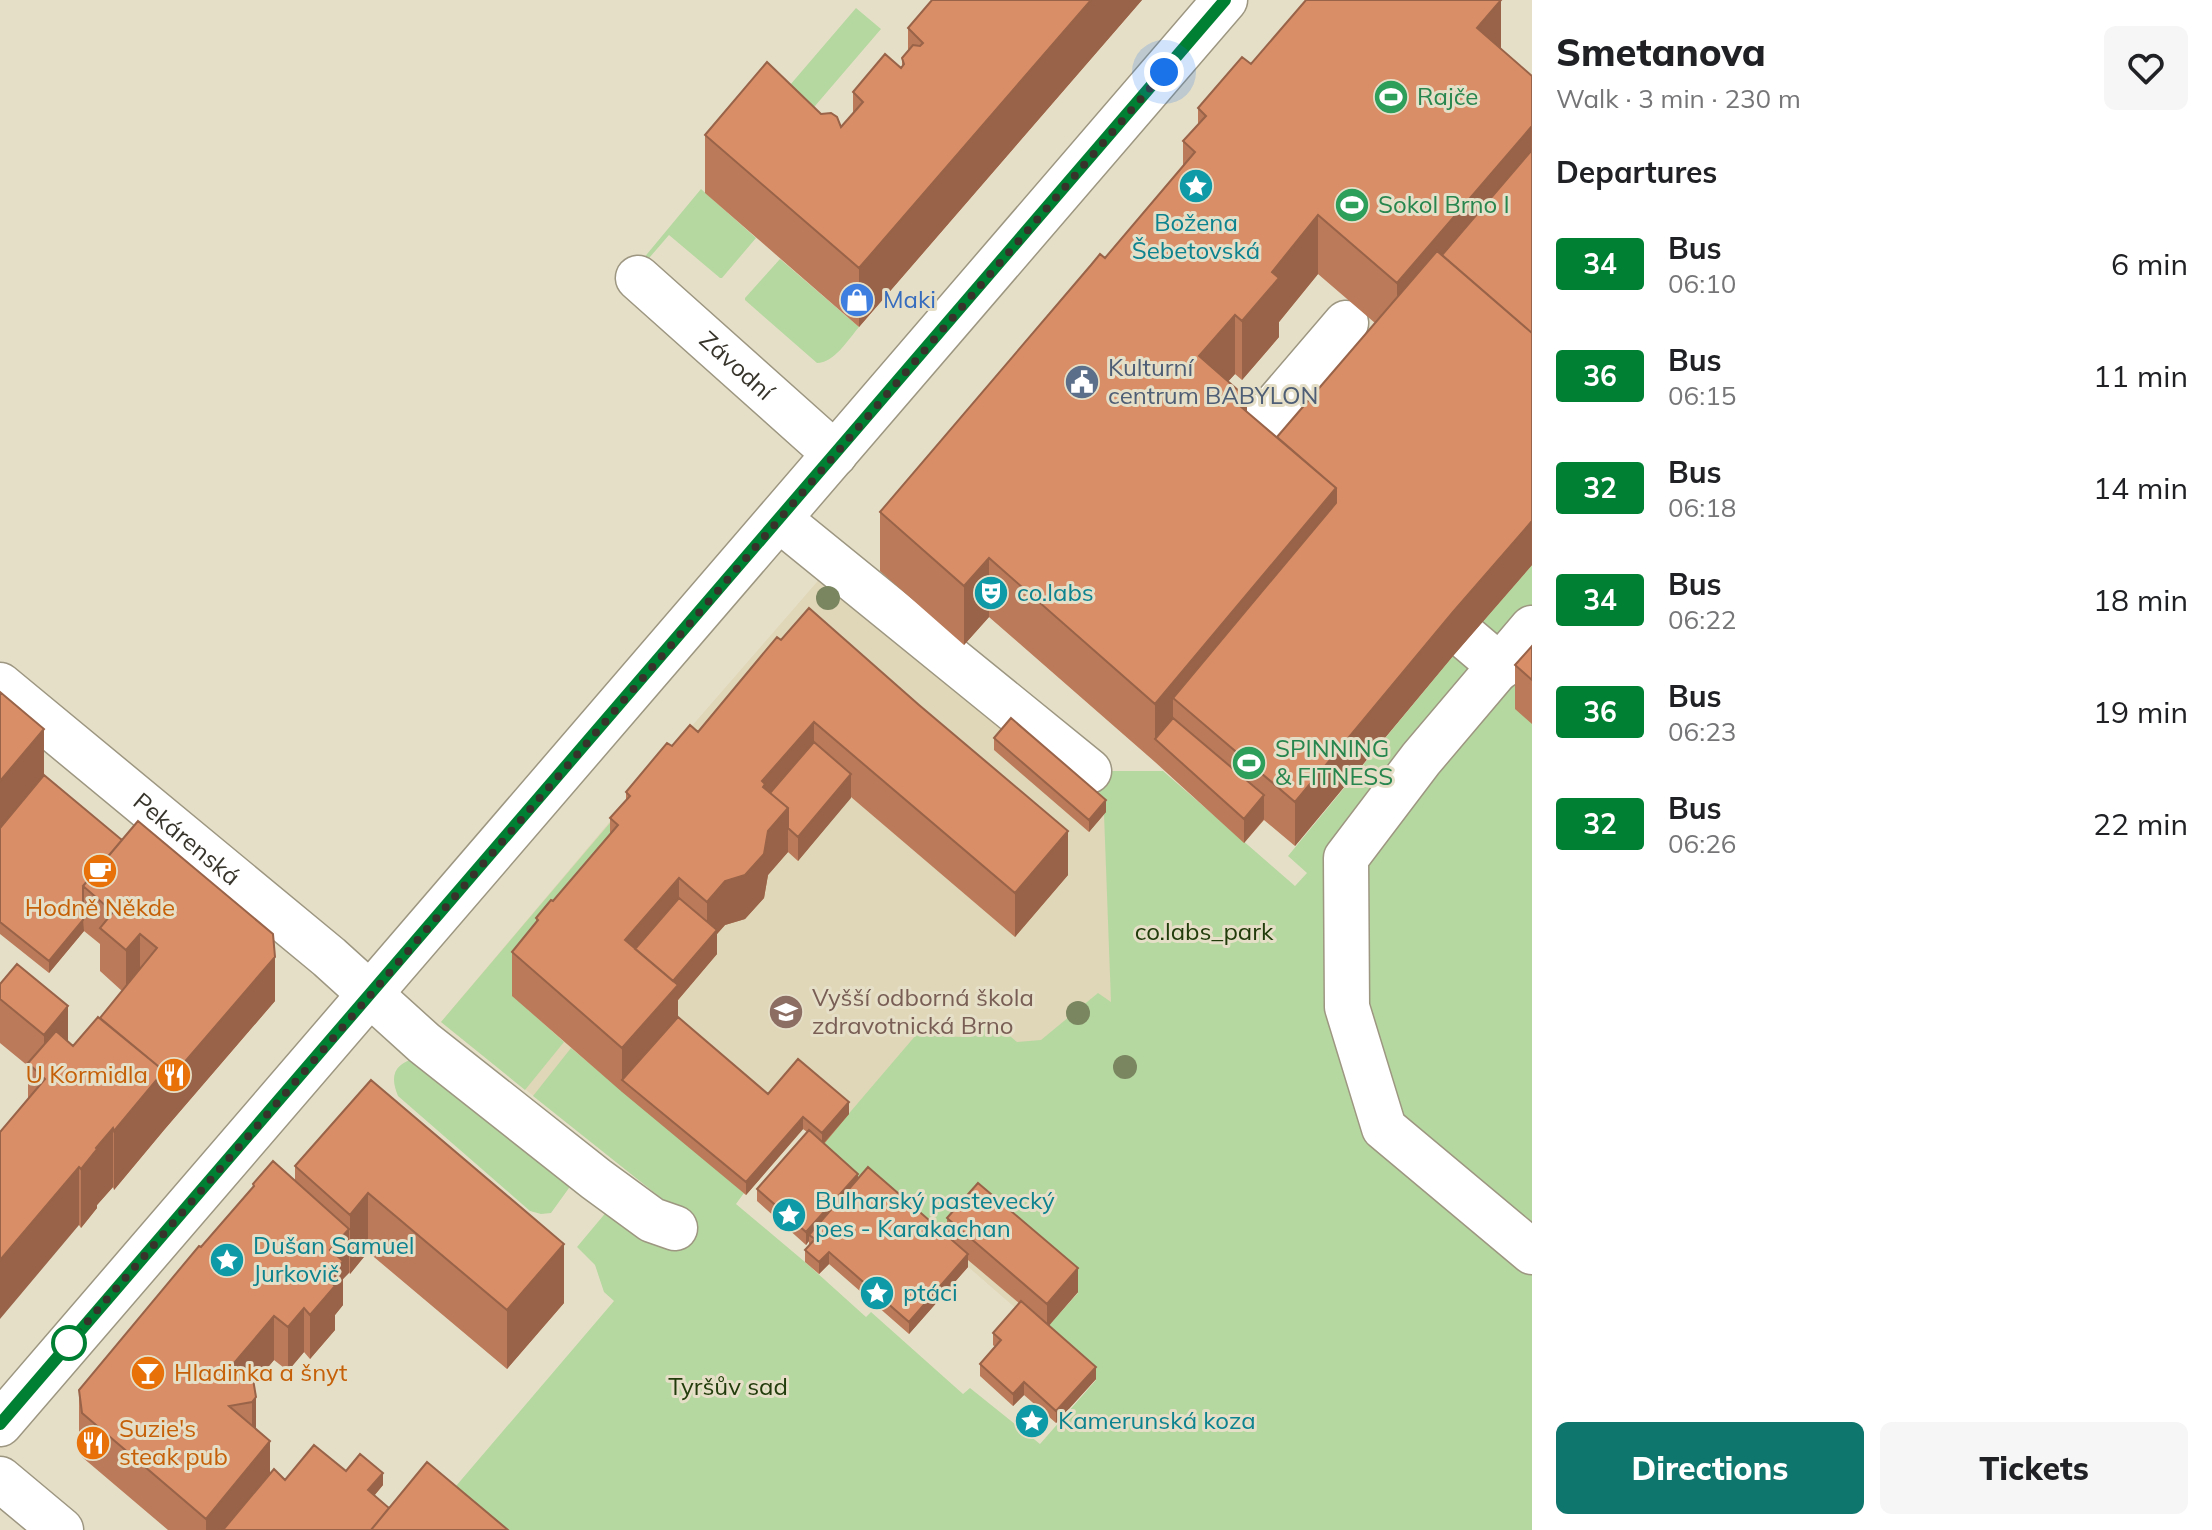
<!DOCTYPE html>
<meta charset="utf-8">
<style>
:root{--surface:#fff;--page:#f6f6f6;--text:#202124;--muted:#757577;--accent:#0f766e}
body{margin:0;font-family:Mulish,sans-serif;background:var(--page);color:var(--text);height:100vh;display:flex;flex-direction:column;font-size:30px;white-space:nowrap}
*{box-sizing:border-box;margin:0}
p{font-size:26px;color:var(--muted)}
.icon{flex:none;width:44px;height:44px;fill:none;stroke:currentColor;stroke-width:2;stroke-linecap:round;stroke-linejoin:round}
.map{position:relative;flex:1;overflow:hidden}
.details{display:flex;flex-direction:column;background:var(--surface);width:680px}
.details>*{flex:none}
.badge{padding:0 16px;border-radius:6px;font-size:28px;line-height:52px}
.you{position:absolute;width:40px;height:40px;margin:-20px;border:6px solid #fff;border-radius:50%;background:#1a73e8;box-shadow:0 0 0 12px #1a73e833}
.map>.badge{position:absolute;translate:-50% -50%;box-shadow:0 0 0 4px #fff}
h2{padding:0 24px;font-size:30px;line-height:72px}
.round{display:grid;place-items:center;flex:none;width:84px;height:84px;border-radius:12px;background:var(--page)}
.summary{display:flex;align-items:center;justify-content:space-between;height:136px;padding:0 24px}
h1{font-size:38px;font-weight:800;line-height:60px}
.cta{display:flex;gap:16px;margin-top:auto;padding:16px 24px}
.cta a{flex:1;height:92px;border-radius:12px;background:var(--accent);color:#fff;font-size:32px;font-weight:800;line-height:92px;text-align:center}
.cta a+a{background:var(--page);color:var(--text)}
ul{padding:0;list-style:none}
li{display:flex;align-items:center;gap:24px;height:112px;padding:0 24px}
li div{flex:1}
li b{display:block;font-size:30px}
li em{font-style:normal}
li .badge{min-width:88px;font-weight:700;text-align:center}
main{display:flex;flex:1;min-height:0}
.map>svg:first-child{display:block}
</style>
<main>
<div class="map">
<svg width="1532" height="1530" viewBox="0 0 1532 1530">
<rect width="100%" height="100%" fill="#e6dfc8"/>
<path fill="#e0d6b8" d="M823 575 1106 812 1303 1103 1094 1382 1096 1379 1043 1332 943 1245 804 1129 746 1195 720 1174 685 1217 441 1022 644 781Z"/>
<path fill="#b5d8a0" d="M856 8 881 29 809 113 790 85Z
M701 189 756 238 722 278H720L669 235 625 286 623 283Z
M780 259 859 327C848 340 834 363 817 363L745 300V298Z
M1532 565V1530H439L427 1520 614 1301 604 1292 595 1265 577 1247 613 1204 685 1217 533 1096 571 1048 744 1193 736 1204 805 1262 866 1317 871 1312 963 1394 970 1388 1040 1444 1096 1380 1043 1332 1078 1293 943 1245 865 1183 822 1145 916 1035 963 1037 976 1033 992 1021 1017 1042 1041 1040 1098 993 1111 1002 1104 814 1076 786 1089 771H1163L1295 886 1307 873 1288 856 1453 656Z
M615 817H624L513 996 564 1042 525 1090 441 1022Z
M417 1058 571 1176 569 1188 551 1213 541 1214 530 1211 398 1096C389 1075 395 1063 417 1058Z"/>
<g fill="none" stroke-linecap="round" stroke-linejoin="round">
<g stroke="#9d9681" stroke-width="47">
<g id="minor">
<path id="s1" d="M638 278 835 454"/>
<path d="M1278 477 1265 465 1257 427 1346 323"/>
<path d="M780 520 1089 771"/>
<path d="M1532 628 1421 759 1346 858 1347 1007 1384 1128 1532 1252"/>
<path d="M1468 639 1501 667"/>
<path id="s2" d="M0 685 329 957 424 1043 596 1179 652 1220 675 1228"/>
<path d="M0 1424 1225 0"/>
<path d="M0 1479 61 1530"/>
</g>
</g>
<use href="#minor" stroke="#fff" stroke-width="44"/>
</g>
<g fill="#7a8660">
<circle cx="828" cy="598" r="12"/>
<circle cx="1078" cy="1013" r="12"/>
<circle cx="1125" cy="1067" r="12"/>
</g>
<path fill="#bb7a59" fill-rule="evenodd" d="M932 0H1142L859 327 705 193V135L821 114 841 127 853 113V92L902 67V58L908 51V28Z
M1501 49 1532 76V565L1453 656 1295 846 1264 820 1244 843 1155 762 989 617 964 645 880 571V512L1105 258 1183 166V141L1198 125V108L1251 64ZM1318 274 1375 323 1277 437 1247 412 1228 381 1235 374 1242 380 1279 337V322Z
M777 637 1068 875 1015 937 851 797 798 861 788 852 768 875 764 898 745 919 725 925 717 934V954L678 1000V1017L768 1094 849 1114 824 1144 858 1179 947 1236V1218L1078 1292 1049 1325 1096 1379 1056 1423 1024 1395 1013 1406 980 1376V1364L995 1347 993 1345V1333L1019 1303 968 1260V1267L909 1334 829 1264 819 1274 805 1262V1250L809 1245V1241L806 1245 757 1201V1189L807 1132 803 1129 746 1195 622 1092 512 996V952L536 923V918L553 901 610 834V818L626 800V792L672 746 698 732Z
M1532 646V724L1515 709V665Z
M0 692 44 775 275 1001 164 1130 114 1190 113 1187 97 1205V1208L81 1228 79 1225 28 1099V1066L0 1043V984L73 1046 100 1018 122 991 100 971V944L84 931 49 973 0 934Z
M994 738 1106 812 1089 832 994 750Z
M371 1080 564 1303 507 1369 368 1252 350 1274 349 1272 343 1279V1305L335 1315V1330L310 1359 304 1352 288 1371 274 1360 254 1384 256 1430 270 1474 285 1480 346 1471 383 1485 374 1496 389 1508 508 1530H168L82 1457 79 1434V1390L253 1187V1184L295 1181V1166Z"/>
<path fill="#986348" d="M1091 0H1142L859 327V268Z
M1501 0V59L1477 28Z
M1532 126V185L1397 342V283Z
M1318 215V274L1279 322V337L1242 380V321L1272 272Z
M1235 315V374L1199 414V356Z
M1247 398V456L1240 406Z
M1336 488V547L1173 698V742L1155 739V763V704Z
M1532 521V565L1453 656 1295 846V802L1453 612Z
M989 558V617L964 645V586Z
M814 722V766L763 831 762 781Z
M44 729V788L0 840V781Z
M851 774V798L798 861V837Z
M1264 795V819L1244 843V819Z
M1106 800V812L1089 832V820Z
M788 808V852L768 875 764 898 745 919 725 925 717 934V954L678 1000V1029L622 1080V1048L663 993 707 942V902Z
M1068 831V875L1015 937V893Z
M679 878V922L637 971 625 940Z
M83 920 84 931 49 973V961Z
M140 934V978L126 994V950Z
M275 957V1001L164 1130 114 1190V1131L164 1071Z
M68 1006V1050L44 1079V1035Z
M849 1102V1114L822 1145V1133Z
M803 1117V1129L746 1195V1182Z
M113 1128V1187L97 1205V1208L81 1228V1169L96 1148Z
M79 1167V1225L0 1319V1260Z
M858 1174V1186L809 1235V1241L806 1245V1232Z
M368 1193V1252L350 1274V1215Z
M349 1229V1273L343 1279V1305L335 1315V1330L310 1359V1315L330 1250Z
M564 1244V1303L507 1369V1310Z
M829 1252V1264L819 1274V1262Z
M968 1254V1267L909 1334V1322Z
M1078 1268V1292L1047 1328V1304Z
M304 1308V1352L288 1371V1327Z
M274 1316V1360L236 1405 223 1376Z
M1096 1367V1379L1056 1423V1411Z
M1024 1382V1395L1013 1406V1394Z
M256 1397V1441L252 1446V1402Z
M270 1441V1485L233 1530H206V1519Z
M383 1473V1485L368 1503V1490Z"/>
<path fill="#d98e67" stroke="#986348" stroke-width="2" d="M932 0H1091L859 268 705 135 767 62 821 114 831 113 837 117 841 127 863 102 853 92 885 54 901 68 904 64 902 58 913 45 920 46 923 43 908 28Z
M1306 0H1501L1477 28 1532 76V126L1397 283 1318 215 1272 272 1279 278 1242 321 1235 315 1199 356 1247 398 1240 406 1336 488 1155 704 989 558 964 586 880 512 1091 265 1100 254 1105 258 1195 152 1183 141 1206 116 1198 108 1242 57 1251 64Z
M1532 150V333L1442 255Z
M1437 251 1532 333V521L1453 612 1295 802 1173 698 1336 503V488L1277 437Z
M809 608 919 705 1068 831 1015 893 814 722 762 781 765 784 763 787 788 808 768 831 764 854 745 875 725 881 707 902 679 878 625 940 678 985 622 1048 512 952 538 920 536 918 551 900 553 901 618 825 610 818 630 796 626 792 667 743 672 746 690 725 698 732 777 637 781 640Z
M1532 646V680L1515 665Z
M0 692 44 729 0 781Z
M1011 718 1106 800 1089 820 994 738Z
M1173 718 1264 795 1244 819 1155 739Z
M814 742 851 774 798 837 788 828V808L770 793Z
M44 775 122 840 83 886V920L49 961 0 922V828Z
M138 821 273 934 275 957 164 1086V1071L100 1018 157 948 140 934 126 950 100 928 113 912 83 886Z
M679 898 717 930 673 981 635 949Z
M17 964 68 1006 44 1035 0 999V984Z
M98 1017 164 1071 114 1131 113 1128 96 1148 97 1149 81 1169 79 1167 0 1260V1132L45 1079 28 1063 56 1031 73 1046Z
M678 1017 768 1094 798 1059 849 1102 822 1133 803 1117 746 1182 622 1080Z
M371 1080 564 1244 507 1310 368 1193 350 1215 295 1166Z
M809 1130 858 1174 806 1232 757 1189Z
M273 1161 349 1229 330 1250 343 1261 328 1280 335 1286 310 1315 304 1308 288 1327 274 1316 223 1376 252 1373 256 1397 252 1402 229 1406 270 1441 206 1519 82 1413 79 1390 199 1246 201 1247 254 1186 253 1184Z
M868 1167 968 1254 909 1322 829 1252 819 1262 805 1250 815 1239 809 1235Z
M978 1183 1078 1268 1047 1304 947 1218Z
M1021 1301 1096 1367 1056 1411 1024 1382 1013 1394 980 1364 1001 1340 993 1333Z
M314 1445 346 1471 360 1454 383 1473 368 1490 389 1508 371 1530H223L274 1469 285 1480Z
M427 1462 508 1530H371Z"/>
<g fill="none" stroke-linecap="round" stroke-linejoin="round">
<g stroke="#fff" stroke-width="18">
<path id="line" d="M0 1424 1225 0"/>
</g>
<use href="#line" stroke="#008033" stroke-width="12"/>
<path stroke="#37342b" stroke-width="8" stroke-dasharray="0 14.4" d="M69 1343 323 1050 1164 72"/>
</g>
<defs>
<g id="stadium-disc" transform="scale(1.8)"><circle r="9.5" fill="#2e9e5b" stroke="#e6dfc8"/><path d="M0-5a6.5 5 0 1 0 0 10a6.5 5 0 1 0 0-10ZM-3.5-1.8h7v3.6h-7Z" fill="#fff"/></g>
<g id="sight-disc" transform="scale(1.8)"><circle r="9.5" fill="#0f9aa8" stroke="#e6dfc8"/><path d="M0-6L1.8-2.2L6-1.7L2.9 1.2L3.7 5.4L0 3.3L-3.7 5.4L-2.9 1.2L-6-1.7L-1.8-2.2Z" fill="#fff"/></g>
<g id="shop-disc" transform="scale(1.8)"><circle r="9.5" fill="#3f7fe0" stroke="#e6dfc8"/><path d="M-5-2.5h2.3a2.7 3.5 0 0 1 5.4 0H5L5.5 6h-11ZM-1.5-2.5h3a1.5 2.3 0 0 0-3 0Z" fill="#fff"/></g>
<g id="civic-disc" transform="scale(1.8)"><circle r="9.5" fill="#5c6f8a" stroke="#e6dfc8"/><path d="M-.6-6.5H3V-4.5H.6V-3L4-1V1h2V6H-6V1h2V-1L-.6-3ZM-1.2 2.5V6h2.4V2.5Z" fill="#fff"/></g>
<g id="theatre-disc" transform="scale(1.8)"><circle r="9.5" fill="#0f9aa8" stroke="#e6dfc8"/><path d="M-5-5.5Q0-4 5-5.5V0Q5 5 0 6Q-5 5-5 0ZM-3.3-2.5H-1v1.5H-3.3ZM1-2.5H3.3v1.5H1ZM-2.8 1Q0 5.5 2.8 1Z" fill="#fff"/></g>
<g id="cafe-disc" transform="scale(1.8)"><circle r="9.5" fill="#e8710a" stroke="#e6dfc8"/><path d="M-5.5-4.5H6V0H3Q3 3.5 0 3.5H-2.5Q-5.5 3.5-5.5 0ZM3-3.2v2h1.7v-2ZM-6 4.5H4V6H-6Z" fill="#fff"/></g>
<g id="university-disc" transform="scale(1.8)"><circle r="9.5" fill="#8d6e63" stroke="#e6dfc8"/><path d="M0-5L7-2L0 1L-7-2ZM-4 1L0 2.5L4 1V4Q0 6-4 4Z" fill="#fff"/></g>
<g id="restaurant-disc" transform="scale(1.8)"><circle r="9.5" fill="#e8710a" stroke="#e6dfc8"/><path d="M-5-6h1v4h1v-4h1v4h1v-4h1v5L-1.5 .5V6h-2V.5L-5-1ZM5-6V6H3V1.5H1.5Q1.5-4 5-6Z" fill="#fff"/></g>
<g id="bar-disc" transform="scale(1.8)"><circle r="9.5" fill="#e8710a" stroke="#e6dfc8"/><path d="M-6-5H6L.8 .8V4.5H3.5V6h-7V4.5H-.8V.8Z" fill="#fff"/></g>
</defs>
<g fill-rule="evenodd">
<use href="#stadium-disc" x="1391" y="97"/>
<use href="#sight-disc" x="1196" y="186"/>
<use href="#stadium-disc" x="1352" y="205"/>
<use href="#shop-disc" x="857" y="300"/>
<use href="#civic-disc" x="1082" y="382"/>
<use href="#theatre-disc" x="991" y="593"/>
<use href="#stadium-disc" x="1249" y="763"/>
<use href="#cafe-disc" x="100" y="871"/>
<use href="#university-disc" x="786" y="1012"/>
<use href="#restaurant-disc" x="174" y="1075"/>
<use href="#sight-disc" x="789" y="1215"/>
<use href="#sight-disc" x="227" y="1260"/>
<use href="#sight-disc" x="877" y="1293"/>
<use href="#bar-disc" x="148" y="1373"/>
<use href="#sight-disc" x="1032" y="1421"/>
<use href="#restaurant-disc" x="93" y="1443"/>
</g>
<circle fill="#fff" stroke="#008033" stroke-width="4" cx="69" cy="1343" r="16"/>
<g text-anchor="middle" stroke-width="6" stroke-linejoin="round" paint-order="stroke">
<g font-size="24" fill="#27864d" stroke="#e6dfc8" text-anchor="start">
<text x="1417" y="105">Rajče</text>
<text x="1378" y="213">Sokol Brno I</text>
<text x="1275" y="757">SPINNING<tspan x="1275" dy="28">&amp; FITNESS</tspan></text>
</g>
<g font-size="24" fill="#0d838f" stroke="#e6dfc8" text-anchor="start">
<text x="1196" y="231" text-anchor="middle">Božena<tspan x="1196" dy="28">Šebetovská</tspan></text>
<text x="1017" y="601">co.labs</text>
<text x="815" y="1209">Bulharský pastevecký<tspan x="815" dy="28">pes - Karakachan</tspan></text>
<text x="253" y="1254">Dušan Samuel<tspan x="253" dy="28">Jurkovič</tspan></text>
<text x="903" y="1301">ptáci</text>
<text x="1058" y="1429">Kamerunská koza</text>
</g>
<g font-size="24" fill="#366cbe" stroke="#e6dfc8" text-anchor="start">
<text x="883" y="308">Maki</text>
</g>
<g font-size="24" fill="#37342b" stroke="#e6dfc8">
<text dy="8" stroke="none"><textPath href="#s1" startOffset="132">Závodní</textPath></text>
<text dy="8" stroke="none"><textPath href="#s2" startOffset="242">Pekárenská</textPath></text>
</g>
<g font-size="24" fill="#4e5e75" stroke="#e6dfc8" text-anchor="start">
<text x="1108" y="376">Kulturní<tspan x="1108" dy="28">centrum BABYLON</tspan></text>
</g>
<g font-size="24" fill="#c56008" stroke="#e6dfc8" text-anchor="start">
<text x="100" y="916" text-anchor="middle">Hodně Někde</text>
<text x="148" y="1083" text-anchor="end">U Kormidla</text>
<text x="174" y="1381">Hladinka a šnyt</text>
<text x="119" y="1437">Suzie's<tspan x="119" dy="28">steak pub</tspan></text>
</g>
<g font-size="24" fill="#223d0b" stroke="#e6dfc8">
<text x="1204" y="940">co.labs_park</text>
<text x="728" y="1395">Tyršův sad</text>
</g>
<g font-size="24" fill="#785e54" stroke="#e6dfc8" text-anchor="start">
<text x="812" y="1006">Vyšší odborná škola<tspan x="812" dy="28">zdravotnická Brno</tspan></text>
</g>
</g>
</svg>
<div class="you" style="left:1164px;top:72px"></div>
</div>
<section class="details">
<div class="summary"><div><h1>Smetanova</h1><p>Walk · 3 min · 230 m</p></div><a class="round"><svg class="icon" aria-label="heart" viewBox="0 0 24 24"><path d="M12 20l-8-8c-3-5 5-10 8-4 3-6 11-1 8 4z"/></svg></a></div>
<h2>Departures</h2>
<ul>
<li><span class="badge" style="background:#008033;color:#fff">34</span><div><b>Bus</b><p>06:10</p></div><em>6 min</em></li>
<li><span class="badge" style="background:#008033;color:#fff">36</span><div><b>Bus</b><p>06:15</p></div><em>11 min</em></li>
<li><span class="badge" style="background:#008033;color:#fff">32</span><div><b>Bus</b><p>06:18</p></div><em>14 min</em></li>
<li><span class="badge" style="background:#008033;color:#fff">34</span><div><b>Bus</b><p>06:22</p></div><em>18 min</em></li>
<li><span class="badge" style="background:#008033;color:#fff">36</span><div><b>Bus</b><p>06:23</p></div><em>19 min</em></li>
<li><span class="badge" style="background:#008033;color:#fff">32</span><div><b>Bus</b><p>06:26</p></div><em>22 min</em></li>
</ul>
<div class="cta"><a>Directions</a><a>Tickets</a></div>
</section>
</main>
